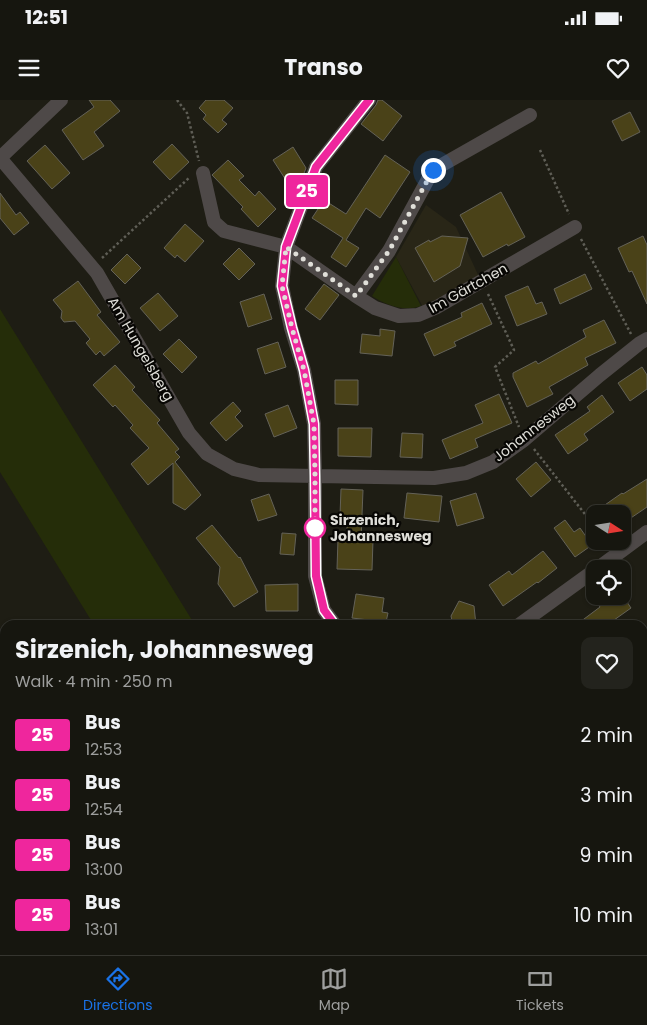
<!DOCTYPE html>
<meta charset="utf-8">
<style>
:root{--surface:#16160f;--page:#23231d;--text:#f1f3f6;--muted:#9e9f9e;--line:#35352f;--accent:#1a73e8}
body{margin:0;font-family:Poppins,sans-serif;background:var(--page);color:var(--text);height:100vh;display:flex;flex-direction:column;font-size:19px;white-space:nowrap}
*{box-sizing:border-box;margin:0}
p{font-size:16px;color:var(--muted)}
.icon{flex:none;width:28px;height:28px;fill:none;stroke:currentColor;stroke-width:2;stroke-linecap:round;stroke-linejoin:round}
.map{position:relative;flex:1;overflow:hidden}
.sheet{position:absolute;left:0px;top:520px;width:648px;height:335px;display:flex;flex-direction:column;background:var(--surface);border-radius:15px 15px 0 0;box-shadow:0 1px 4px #0004,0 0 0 1px var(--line)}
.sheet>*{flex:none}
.badge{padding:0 10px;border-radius:4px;font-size:18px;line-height:32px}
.needle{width:32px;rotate:102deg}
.fabs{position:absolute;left:586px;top:405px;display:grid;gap:10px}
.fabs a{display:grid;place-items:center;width:45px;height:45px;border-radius:10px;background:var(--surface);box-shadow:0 1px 4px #0004,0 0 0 1px var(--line);font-size:25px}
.you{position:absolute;width:25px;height:25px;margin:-12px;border:4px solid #fff;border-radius:50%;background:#1a73e8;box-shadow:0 0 0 8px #1a73e833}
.map>.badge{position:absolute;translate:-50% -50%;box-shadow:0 0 0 2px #fff}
.round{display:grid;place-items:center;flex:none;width:52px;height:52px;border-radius:10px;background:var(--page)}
.headline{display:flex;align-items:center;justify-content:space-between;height:85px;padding:0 15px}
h1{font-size:24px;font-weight:700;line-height:38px}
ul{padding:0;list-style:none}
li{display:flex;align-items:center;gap:15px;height:60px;padding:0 15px}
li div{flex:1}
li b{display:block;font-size:19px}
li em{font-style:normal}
li .badge{min-width:55px;font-weight:700;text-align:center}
.status{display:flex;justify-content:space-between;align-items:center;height:35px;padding:0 25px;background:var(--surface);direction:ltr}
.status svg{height:14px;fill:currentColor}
header{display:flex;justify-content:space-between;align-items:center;height:65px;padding:0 15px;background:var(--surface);font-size:22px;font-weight:700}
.tabs{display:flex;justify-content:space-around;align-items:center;height:70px;border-top:1px solid var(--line);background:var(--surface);font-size:14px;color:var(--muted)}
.tabs a{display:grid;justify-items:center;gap:2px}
.tabs .current{color:var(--accent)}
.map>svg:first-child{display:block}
</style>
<div class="status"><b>12:51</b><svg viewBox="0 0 49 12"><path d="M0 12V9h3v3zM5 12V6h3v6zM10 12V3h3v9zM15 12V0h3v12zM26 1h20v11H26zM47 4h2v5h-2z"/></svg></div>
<header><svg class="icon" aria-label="menu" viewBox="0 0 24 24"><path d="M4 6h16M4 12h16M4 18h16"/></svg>Transo<svg class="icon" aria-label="heart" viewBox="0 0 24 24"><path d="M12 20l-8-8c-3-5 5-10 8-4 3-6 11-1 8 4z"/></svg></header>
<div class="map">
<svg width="647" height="855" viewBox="0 0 647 855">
<rect width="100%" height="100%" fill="#1e1d14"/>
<path fill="#292617" d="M426 105 456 127 480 179 423 207 396 157Z"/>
<path fill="#252d09" d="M396 157 421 206C403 212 386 205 372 196Z
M0 209 195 525H94L0 372Z
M5 675V850H161L154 855H0V676Z
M186 850H435L436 855H179Z
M447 850H589L600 855H448Z"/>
<path fill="#4a4218" stroke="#646258" d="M89 0H110L120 11 94 32 104 46 83 60 62 30 94 7Z
M206 0H224L233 8 222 20 227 24 218 33 203 19 206 15 199 8Z
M378 0H382L402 16 383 41 361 24 376 5Z
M630 12 640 32 622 41 612 21Z
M172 44 189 62 170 80 153 62Z
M45 45 70 73 52 89 27 61Z
M293 47 306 68 301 81 291 88 273 60Z
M385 55 410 72 380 118 366 108 346 140 359 148 346 167 331 157 343 138 312 118 324 100 346 114Z
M228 60 244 76 239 80 255 96 259 91 276 109 258 127 241 109 243 107 212 75Z
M501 92 525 137 508 146 507 144 483 157 460 115Z
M0 93 16 115 20 112 29 123 14 135 0 118Z
M185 124 204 141 185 162 177 155 175 158 164 148Z
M442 136 468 138 460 166 434 182 415 148 429 140 430 142Z
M643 136 647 145V204L632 171 629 172 618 148Z
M239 148 255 164 239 180 223 164Z
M127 154 141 168 125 184 111 170Z
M585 174 592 189 560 204 554 189Z
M78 181 101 212 97 215 120 242 104 256 100 251 96 255 86 243 90 239 75 221 64 222 61 218 62 211 53 200Z
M324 184 339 195 320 220 305 209Z
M528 186 536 204 542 202 547 214 517 226 505 196Z
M158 193 178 216 160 231 140 208Z
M264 194 272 219 248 227 240 202Z
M482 203 492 224 454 242 456 246 434 256 424 234 462 217 461 213Z
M604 220 616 243 585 258 588 265 549 287 553 294 527 307 513 277V273L536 261 538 264 586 237 583 230Z
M380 229 395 231 392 256 360 253 362 234 380 236Z
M179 239 197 257 182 273 163 254Z
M278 242 286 267 265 274 257 249Z
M115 265 135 287 132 290 160 320 157 323 179 349 175 352 180 357 175 362 201 395 185 410 173 403V363L148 385 131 364 149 348 130 328 133 325 115 305 113 307 93 285Z
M642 267 647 275V289L630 301 618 283Z
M335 280H358V305L335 304Z
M499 294 512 323 475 339 478 347 450 359 442 340 483 323 475 305Z
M602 295 614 312 584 334 588 340 568 354 555 335 590 311 587 307Z
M233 302 241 311 235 317 243 326 226 341 210 323Z
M288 305 297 328 274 337 265 314Z
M338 328H372L371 357 338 356Z
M402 333 423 334 422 358 400 357Z
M536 362 551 380 531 397 516 379Z
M647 379V407L622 424V414H592L622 393 623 394Z
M341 389 363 390 361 440H373L372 470 337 469 338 439H346L348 417 340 416Z
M407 393 442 396 439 422 404 418Z
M476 393 484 418 457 426 450 401Z
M269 394 277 415 258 421 251 400Z
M565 420 574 432 580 428 592 445 575 457 554 428Z
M212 425 239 458 240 457 258 492 234 507 218 484 220 467 196 438Z
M282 433 296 434 294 455 280 454Z
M543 451 557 468 538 483 537 482 503 506 489 485 509 471 512 475Z
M298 484V511H266L265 485Z
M356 494 384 498 382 512 388 513 386 522 352 518Z
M609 496H623L631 508 607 525H576L600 507 598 504Z
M459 501 474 506 476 525H453L451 516Z"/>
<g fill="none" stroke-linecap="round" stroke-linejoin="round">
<path stroke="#5f5e56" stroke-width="2.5" stroke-dasharray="2.5 2.5" stroke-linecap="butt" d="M177 0 187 13 199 61
M540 50 569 114
M581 139 631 234
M102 158 190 77
M488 194 514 250 495 267 519 327
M534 349 595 427
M642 570 647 567
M0 611 5 618
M440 850 441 855
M170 855 176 850"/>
<path stroke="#4e4948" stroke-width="14" d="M0 58 97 173 189 333 207 354 234 369 259 375 434 378 466 373 493 362 524 340 600 275 640 243 647 239
M0 58 61 0
M203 73 214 122 224 131 286 147 356 196 375 208 399 216 418 215 437 207 575 127
M356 196 389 151 433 70 530 15
M597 469 647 432
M335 525 324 510 315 476V376L314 324 304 270 291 228 282 186 286 147 316 67 369 0
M519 525 595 470"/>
</g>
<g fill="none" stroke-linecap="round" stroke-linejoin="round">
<g stroke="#fff" stroke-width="11">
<path id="line" d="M335 525 324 510 316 476 315 376 314 324 304 270 292 228 282 186 286 147 316 67 369 0"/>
</g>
<use href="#line" stroke="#ef269d" stroke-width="8"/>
<path stroke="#e0dfd9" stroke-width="5" stroke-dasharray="0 9" d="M315 428V376L314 324 304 270 292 228 282 186 286 147 356 196 389 151 433 70"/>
</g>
<circle fill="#fff" stroke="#ef269d" stroke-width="2.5" cx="315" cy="428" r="10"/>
<g text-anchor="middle" stroke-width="4.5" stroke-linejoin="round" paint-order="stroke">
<g font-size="14" fill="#e0dfd9" stroke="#080704">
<text transform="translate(468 188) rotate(-29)" y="5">Im Gärtchen</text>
<text transform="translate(141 249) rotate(60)" y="5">Am Hungelsberg</text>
<text transform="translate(534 328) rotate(-38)" y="5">Johannesweg</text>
</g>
<g font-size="14" font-weight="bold" fill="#e0dfd9" stroke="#080704" text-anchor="start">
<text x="330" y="425">Sirzenich,<tspan x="330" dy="16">Johannesweg</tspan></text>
</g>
</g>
</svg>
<div class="fabs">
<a><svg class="needle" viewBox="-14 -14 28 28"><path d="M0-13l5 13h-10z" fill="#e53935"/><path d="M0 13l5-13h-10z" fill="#9e9f9e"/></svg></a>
<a><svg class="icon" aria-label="locate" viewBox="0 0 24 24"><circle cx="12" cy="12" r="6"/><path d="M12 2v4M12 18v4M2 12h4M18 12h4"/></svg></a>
</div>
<div class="you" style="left:433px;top:70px"></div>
<b class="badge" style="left:307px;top:91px;background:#ef269d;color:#fff">25</b>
<section class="sheet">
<div class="headline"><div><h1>Sirzenich, Johannesweg</h1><p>Walk · 4 min · 250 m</p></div><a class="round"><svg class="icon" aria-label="heart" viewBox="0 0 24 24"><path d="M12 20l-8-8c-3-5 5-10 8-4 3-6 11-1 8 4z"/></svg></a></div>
<ul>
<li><span class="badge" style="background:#ef269d;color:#fff">25</span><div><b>Bus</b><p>12:53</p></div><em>2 min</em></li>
<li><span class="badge" style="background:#ef269d;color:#fff">25</span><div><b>Bus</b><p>12:54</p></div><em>3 min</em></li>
<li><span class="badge" style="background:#ef269d;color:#fff">25</span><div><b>Bus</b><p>13:00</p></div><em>9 min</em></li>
<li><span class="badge" style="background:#ef269d;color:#fff">25</span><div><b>Bus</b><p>13:01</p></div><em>10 min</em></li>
</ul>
</section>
</div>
<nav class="tabs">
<a class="current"><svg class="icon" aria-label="directions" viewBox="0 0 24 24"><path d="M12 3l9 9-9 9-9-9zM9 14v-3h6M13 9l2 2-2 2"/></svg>Directions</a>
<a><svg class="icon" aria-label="map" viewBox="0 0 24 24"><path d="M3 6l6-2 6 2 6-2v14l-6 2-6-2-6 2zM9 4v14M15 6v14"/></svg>Map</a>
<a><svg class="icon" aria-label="tickets" viewBox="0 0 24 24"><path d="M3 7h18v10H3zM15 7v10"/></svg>Tickets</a>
</nav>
